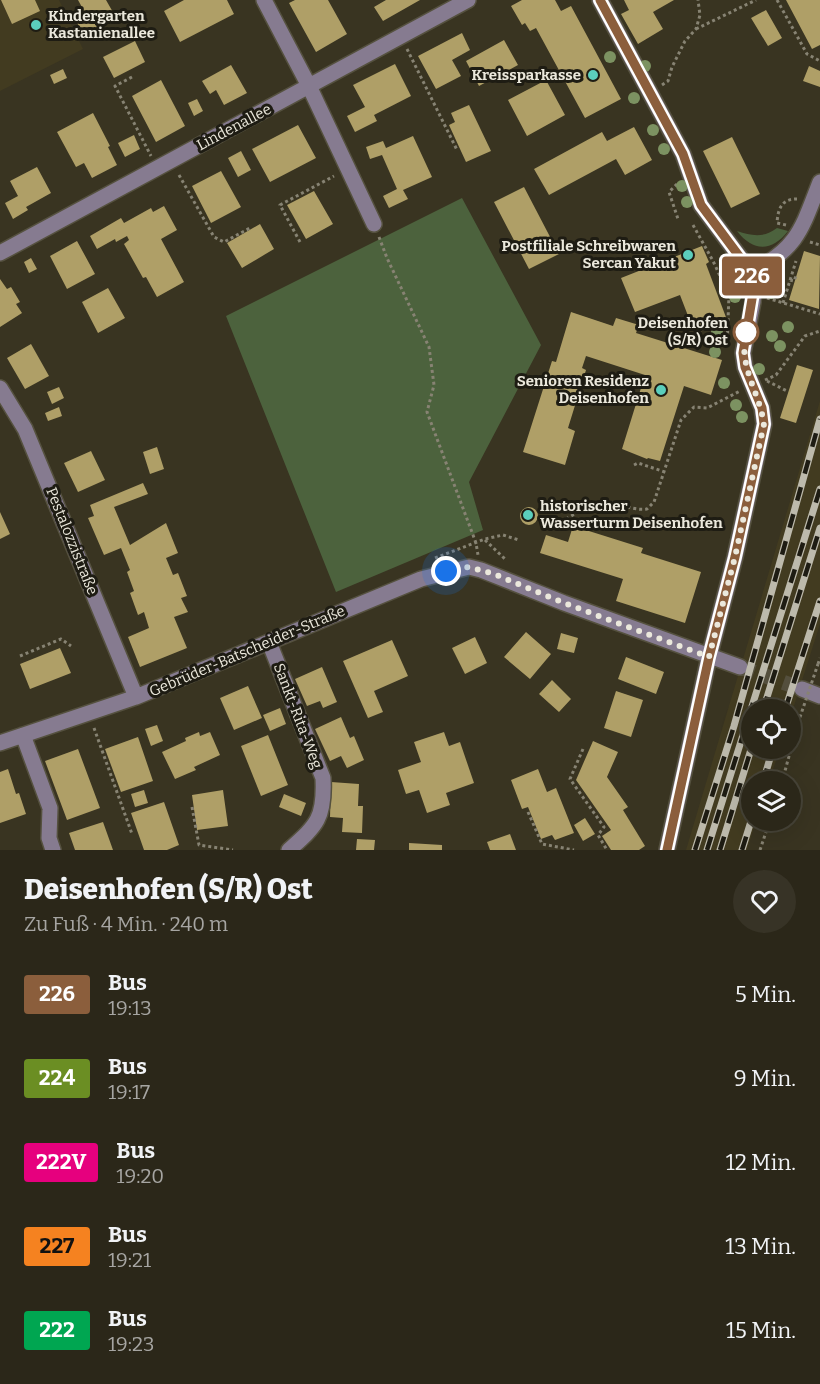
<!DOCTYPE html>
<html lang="de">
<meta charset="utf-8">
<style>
:root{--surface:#2b2719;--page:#373326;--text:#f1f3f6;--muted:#a6a5a2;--line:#474438}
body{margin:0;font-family:Bitter,serif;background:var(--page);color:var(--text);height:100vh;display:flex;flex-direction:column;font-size:22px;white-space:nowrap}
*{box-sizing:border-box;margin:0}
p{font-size:20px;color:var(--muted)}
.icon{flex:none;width:33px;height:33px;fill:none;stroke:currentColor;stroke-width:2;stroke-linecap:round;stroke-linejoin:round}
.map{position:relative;height:850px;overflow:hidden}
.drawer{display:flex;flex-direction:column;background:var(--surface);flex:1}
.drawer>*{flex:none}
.badge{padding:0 12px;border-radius:4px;font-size:21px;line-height:39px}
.buttons{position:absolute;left:741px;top:699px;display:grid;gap:12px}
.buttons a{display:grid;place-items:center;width:60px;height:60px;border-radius:50%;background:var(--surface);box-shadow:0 6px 24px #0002,0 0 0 2px var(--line);font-size:30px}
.you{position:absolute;width:30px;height:30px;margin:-15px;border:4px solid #fff;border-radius:50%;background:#1a73e8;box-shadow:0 0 0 9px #1a73e833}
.map>.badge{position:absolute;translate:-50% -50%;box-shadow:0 0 0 3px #fff}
.round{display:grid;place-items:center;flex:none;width:63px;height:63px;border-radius:32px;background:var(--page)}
.headline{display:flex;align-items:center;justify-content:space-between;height:102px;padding:0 24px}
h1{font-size:28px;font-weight:800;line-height:45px}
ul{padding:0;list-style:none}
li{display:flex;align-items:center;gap:18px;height:84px;padding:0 24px}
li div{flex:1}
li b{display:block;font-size:22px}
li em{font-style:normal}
li .badge{min-width:66px;font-weight:700;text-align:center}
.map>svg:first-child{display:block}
</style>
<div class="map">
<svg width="820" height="850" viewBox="0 0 820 850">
<rect width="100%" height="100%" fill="#393421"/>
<path fill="#423b20" d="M0 0H59L83 49 0 91Z
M820 401V624L791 715 790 710H752V748L780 749 769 781 752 782V820L756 821 747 850H686Z"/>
<path fill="#4c623d" d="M462 198 541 345 469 482 483 530 336 592 226 316Z
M777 228 788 231C772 252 753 252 737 231 752 236 764 238 777 228Z"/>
<path fill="#af9f67" d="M1 0H35L40 11 12 24Z
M78 0H106L114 14 99 22 103 31 87 40 72 14 83 9Z
M184 0H227L234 14 180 42 164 11Z
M295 0H328L347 34 316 52 289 3Z
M386 0H420L383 21 374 7Z
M522 0H555L561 11 571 6 621 99 585 118 536 28 530 31 525 23 522 25 511 6Z
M624 0H674L653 12 663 29 638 44 621 14 629 10Z
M786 0H820V45L812 49Z
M766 10 782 38 768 46 751 18Z
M462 33 470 50 452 60 461 76 436 89 418 56Z
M504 40 518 65 479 86 466 61Z
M135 41 145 62 114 78 103 57Z
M395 64 411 96 374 115 377 121 355 132 347 116 365 107 353 85Z
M231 65 247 93 224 105 216 90 210 94 202 81Z
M809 66 820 71V87L803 81Z
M63 69 67 78 54 84 50 75Z
M161 80 185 126 156 142 132 96Z
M546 80 565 115 527 136 508 100Z
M197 99 203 111 194 116 188 103Z
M469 105 491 151 466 162 449 125 455 122 451 113Z
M93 113 110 146 108 147 117 165 92 178 84 163 76 167 57 132Z
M298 125 316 158 270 182 252 149Z
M634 127 652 160 625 175 616 159 549 195 534 169 602 132 607 141Z
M134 135 140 149 125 157 118 143Z
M413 136 432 177 403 190 408 199 389 208 383 196 397 189 382 155 370 159 366 147 383 141 386 148Z
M732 137 760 194 731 208 703 151Z
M241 151 251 170 238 177 228 158Z
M37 167 51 193 26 207 28 210 13 219 5 203 18 196 10 181Z
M221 171 241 207 211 223 192 186Z
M524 187 559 254 529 269 494 202Z
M314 191 333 224 306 239 287 205Z
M164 206 177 230 161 239 184 282 157 297 146 277 143 278 124 244 129 240 127 236 116 242 115 239 97 249 90 236 121 218 124 223 151 208 153 212Z
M260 224 274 249 242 268 227 243Z
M77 241 95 274 67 289 50 256Z
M702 246 709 262 706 264 727 320 695 334 680 295 635 312 621 278Z
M804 251 820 256 819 309 789 300Z
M31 258 37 269 29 273 24 262Z
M0 279 7 289 11 287 20 302 16 304 22 313 0 327Z
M108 288 125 318 98 333 82 302Z
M571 312 613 326 616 318 639 325 636 333 722 360 711 395 684 386 660 461 648 458 647 459 622 449 645 375 586 356 582 368 586 370 568 428 575 431 565 465 523 452 552 361 556 362Z
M31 344 49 376 25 389 7 358Z
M797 365 813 370 796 423 780 418Z
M59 387 64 398 52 404 47 392Z
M59 407 62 416 48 421 45 413Z
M157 447 164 469 150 474 143 452Z
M91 451 105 480 78 492 64 463Z
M143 483 148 494 114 507 130 545 166 523 178 553 166 558 173 575 178 573 187 596 181 598 188 612 174 617 187 648 140 667 128 637 149 628 144 612 138 615 130 593 134 591 127 572 130 570 121 548 104 555 88 518 94 516 90 505Z
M520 516a9 9 0 1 1 18 0a9 9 0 1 1-18 0Z
M0 512 10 534 0 539Z
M573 526 643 548 641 553 701 572 685 623 616 601 623 579 540 553 546 535 568 542Z
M526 632 551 654 530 679 504 657Z
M561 633 578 638 574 653 557 649Z
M475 637 487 663 465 674 452 648Z
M392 640 408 676 374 691 383 712 368 718 343 661Z
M60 648 71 673 30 689 20 664Z
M626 657 664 672 656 694 618 679Z
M322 667 337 702 323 708 320 701 307 706 295 679Z
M552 680 571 699 559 712 539 694Z
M248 686 262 718 234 730 220 698Z
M616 691 643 700 631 737 604 728Z
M280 708 286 724 270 731 263 715Z
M341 717 350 738 354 736 364 760 347 768 341 756 330 761 315 729Z
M157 725 163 741 151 746 145 729Z
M199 732 200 736 210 732 220 755 194 767 196 770 175 779 162 752 186 741 185 738Z
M444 732 449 746 460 742 474 783 446 793 450 805 427 813 419 790 406 794 398 770 421 762 414 742Z
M268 735 288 785 261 796 241 746Z
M138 737 153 781 121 792 105 749Z
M593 741 618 752 607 777 628 807 623 810 645 846 639 850H611L602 836 611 830 576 780Z
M78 749 100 808 67 820 45 761Z
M8 769 16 794 19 793 26 814 0 823V772Z
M538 769 547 792 556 788 574 833 555 840 552 835 541 839 528 807 522 809 511 780Z
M331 782 359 784 358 806H363L362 833 342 832 343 818 330 817Z
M144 790 148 803 135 807 131 794Z
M223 790 228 826 197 830 192 795Z
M284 794 306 803 301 816 279 807Z
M164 802 179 845 167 850H144L131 813Z
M585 818 595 834 583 841 574 825Z
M103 822 113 850H75L69 833Z
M510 834 516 850H490L487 842Z
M357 839 375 840 374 850H356Z
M409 843 442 845V850H409Z"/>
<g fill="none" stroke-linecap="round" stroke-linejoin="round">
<path stroke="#544f3d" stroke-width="15" stroke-dasharray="15 8" stroke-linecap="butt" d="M740 667 802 689"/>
<g stroke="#55513f" stroke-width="18">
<path id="minor" d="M264 0 309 86 374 224
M600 0 683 154 701 205 751 272 754 287 753 302 743 353 745 367 762 408 764 424 735 557 709 657 667 850
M0 253 468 0
M751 272C798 249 802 228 820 182
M0 388 25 429 136 697
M269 642 323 778C325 818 317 825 289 850
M802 689 820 696
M23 735 50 808 49 838 53 850
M0 743 136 697 421 579 469 567 481 570 564 603 740 667"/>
</g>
<path stroke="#878373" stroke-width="3" stroke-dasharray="3 3" stroke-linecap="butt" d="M777 0 807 54 820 61
M696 29 756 0
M407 49 457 150
M132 77 115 86 151 156
M662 85 668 81 672 67 685 41 696 29 700 15 698 0
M179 175 214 237 224 242 250 228
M677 184 669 192 678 219
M693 225 713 261 729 295 727 346
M786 225 777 223C778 208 782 198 799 199
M379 237 387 258 429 347 434 385 427 412 476 543 478 555
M300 242 280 205 334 176
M810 242 820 245
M790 280 794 281 796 276
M767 298 820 314
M783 303 796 261
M765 380 776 375 805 336 820 331
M767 381 787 391
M634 465 638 463 665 472
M561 522C573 516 590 501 605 502 620 502 631 511 647 509L654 502 681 420 694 407 707 408 740 391
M485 540 505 559
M435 558 485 539 503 535 519 540
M20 656 61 639 71 646
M818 664 820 658
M94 728 132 834
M583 749 570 779 604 827 598 835 607 850
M782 782 798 723
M192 807 199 845 233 850
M528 812 542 844 574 850
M760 850 770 820"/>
<use href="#minor" stroke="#867b90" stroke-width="15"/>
<g stroke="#bdbaac" stroke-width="7">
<path id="rail" d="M763 710 820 528
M785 710 820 601
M763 782 773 748
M695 850 734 726 820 419
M707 850 820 489
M720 850 752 746
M742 850 752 818"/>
</g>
<use href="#rail" stroke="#1e1c13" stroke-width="4.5" stroke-dasharray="14" stroke-linecap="butt"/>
<path stroke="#878373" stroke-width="3" stroke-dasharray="3 3" stroke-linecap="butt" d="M798 723 818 664"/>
</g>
<g fill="#7c9261">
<circle cx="610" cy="57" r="6"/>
<circle cx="645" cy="66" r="6"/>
<circle cx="634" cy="98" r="6"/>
<circle cx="653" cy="130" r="6"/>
<circle cx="664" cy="149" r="6"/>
<circle cx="682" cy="186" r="6"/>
<circle cx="687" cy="202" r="6"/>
<circle cx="771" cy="293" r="6"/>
<circle cx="735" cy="297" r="6"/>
<circle cx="788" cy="327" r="6"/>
<circle cx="717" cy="332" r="6"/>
<circle cx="772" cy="336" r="6"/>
<circle cx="780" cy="346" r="6"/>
<circle cx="715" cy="352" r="6"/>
<circle cx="759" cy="369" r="6"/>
<circle cx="724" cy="383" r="6"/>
<circle cx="736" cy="405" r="6"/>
<circle cx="742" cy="417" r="6"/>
</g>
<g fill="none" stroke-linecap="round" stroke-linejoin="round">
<g stroke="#fff" stroke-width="14">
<path id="line" d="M600 0 683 154 701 205 751 272 754 287 743 353 745 367 762 408 764 424 735 557 709 657 667 850"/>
</g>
<use href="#line" stroke="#8b5e3c" stroke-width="9"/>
<path stroke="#ebe8dc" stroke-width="6" stroke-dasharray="0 10.8" d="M446 571 469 567 494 574 564 603 709 657 735 557 764 424C759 391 738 366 746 332"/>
</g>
<g fill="#5bcebc" stroke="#1e1c13" stroke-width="2">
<circle cx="36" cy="25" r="6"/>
<circle cx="593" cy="75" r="6"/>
<circle cx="688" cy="255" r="6"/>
<circle cx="661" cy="390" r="6"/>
<circle cx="528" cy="515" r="6"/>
</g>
<circle fill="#fff" stroke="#8b5e3c" stroke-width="3" cx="746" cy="332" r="12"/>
<g text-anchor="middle" stroke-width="6" stroke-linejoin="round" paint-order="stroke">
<g font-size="15" font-weight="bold" fill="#ebe8dc" stroke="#1e1c13" text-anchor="end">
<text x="48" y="21" text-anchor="start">Kindergarten<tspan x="48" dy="17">Kastanienallee</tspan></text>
<text x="581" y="80">Kreissparkasse</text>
<text x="676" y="251">Postfiliale Schreibwaren<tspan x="676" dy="17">Sercan Yakut</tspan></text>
<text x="649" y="386">Senioren Residenz<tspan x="649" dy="17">Deisenhofen</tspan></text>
<text x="540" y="511" text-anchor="start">historischer<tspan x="540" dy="17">Wasserturm Deisenhofen</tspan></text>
</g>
<g font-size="15" fill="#ebe8dc" stroke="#1e1c13">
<text transform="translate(234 127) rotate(-28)" y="5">Lindenallee</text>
<text transform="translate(72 541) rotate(68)" y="5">Pestalozzistraße</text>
<text transform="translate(247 651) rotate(-23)" y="5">Gebrüder-Batscheider-Straße</text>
<text transform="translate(298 716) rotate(69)" y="5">Sankt-Rita-Weg</text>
</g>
<g font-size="15" font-weight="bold" fill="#ebe8dc" stroke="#1e1c13" text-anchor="end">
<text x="728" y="328">Deisenhofen<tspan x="728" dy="17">(S/R) Ost</tspan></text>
</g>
</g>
</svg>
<div class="buttons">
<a><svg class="icon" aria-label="locate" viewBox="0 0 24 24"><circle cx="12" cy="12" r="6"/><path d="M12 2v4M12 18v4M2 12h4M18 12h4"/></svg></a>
<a><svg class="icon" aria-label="layers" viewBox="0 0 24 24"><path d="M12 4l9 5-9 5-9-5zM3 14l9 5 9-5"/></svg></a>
</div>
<div class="you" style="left:446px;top:571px"></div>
<b class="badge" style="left:752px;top:276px;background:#8b5e3c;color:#fff">226</b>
</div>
<section class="drawer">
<div class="headline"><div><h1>Deisenhofen (S/R) Ost</h1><p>Zu Fuß · 4 Min. · 240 m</p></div><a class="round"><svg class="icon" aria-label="heart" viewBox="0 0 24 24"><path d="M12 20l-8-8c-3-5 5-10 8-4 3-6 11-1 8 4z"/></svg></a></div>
<ul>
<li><span class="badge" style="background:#8b5e3c;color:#fff">226</span><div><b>Bus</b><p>19:13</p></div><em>5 Min.</em></li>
<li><span class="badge" style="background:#6b8e23;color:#fff">224</span><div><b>Bus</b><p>19:17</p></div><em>9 Min.</em></li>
<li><span class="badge" style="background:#e6007e;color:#fff">222V</span><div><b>Bus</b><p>19:20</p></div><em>12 Min.</em></li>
<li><span class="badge" style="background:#f58220;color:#111">227</span><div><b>Bus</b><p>19:21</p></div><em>13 Min.</em></li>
<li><span class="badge" style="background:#00a651;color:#fff">222</span><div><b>Bus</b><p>19:23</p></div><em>15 Min.</em></li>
</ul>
</section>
